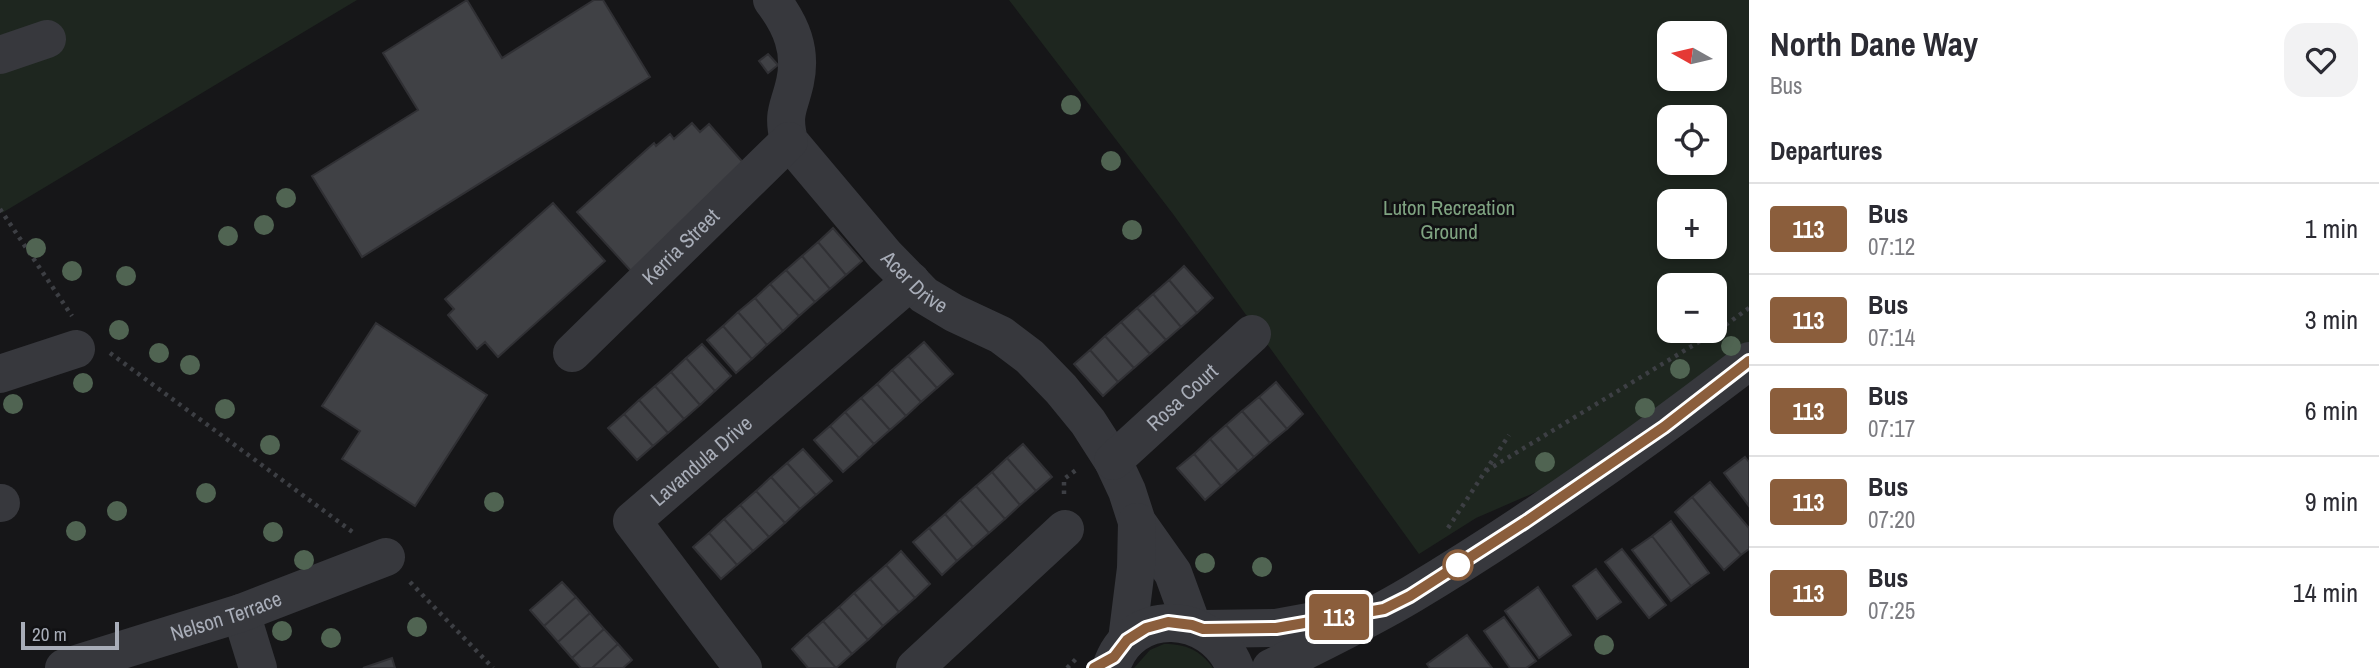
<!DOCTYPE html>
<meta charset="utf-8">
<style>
:root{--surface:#fff;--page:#f2f2f3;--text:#2b2b33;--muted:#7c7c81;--line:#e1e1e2}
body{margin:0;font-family:"Archivo Narrow",sans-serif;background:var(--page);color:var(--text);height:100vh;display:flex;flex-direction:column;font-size:26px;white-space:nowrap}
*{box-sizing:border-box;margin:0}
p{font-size:23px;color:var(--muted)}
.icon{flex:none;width:38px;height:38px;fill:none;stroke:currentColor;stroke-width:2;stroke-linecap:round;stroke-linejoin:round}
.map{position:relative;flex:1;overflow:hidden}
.drawer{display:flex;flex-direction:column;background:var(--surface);width:630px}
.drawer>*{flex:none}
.badge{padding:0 14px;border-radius:5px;font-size:24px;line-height:46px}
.needle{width:46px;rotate:278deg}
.fabs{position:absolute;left:1657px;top:21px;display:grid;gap:14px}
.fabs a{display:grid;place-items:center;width:70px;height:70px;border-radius:14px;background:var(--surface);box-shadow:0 4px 10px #0003;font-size:35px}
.scale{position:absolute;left:21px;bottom:18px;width:98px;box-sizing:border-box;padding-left:7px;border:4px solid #a8adb8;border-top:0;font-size:19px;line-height:24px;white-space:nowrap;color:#a8adb8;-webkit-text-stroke:5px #111113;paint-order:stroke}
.map>.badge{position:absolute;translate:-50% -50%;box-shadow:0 0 0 4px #fff}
h2{padding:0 21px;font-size:26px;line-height:63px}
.round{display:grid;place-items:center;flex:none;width:74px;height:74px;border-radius:21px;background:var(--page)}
.headline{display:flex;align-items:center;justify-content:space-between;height:119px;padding:0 21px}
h1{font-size:33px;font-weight:700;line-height:52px}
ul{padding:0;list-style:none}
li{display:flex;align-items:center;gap:21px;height:91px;padding:0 21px;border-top:2px solid var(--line)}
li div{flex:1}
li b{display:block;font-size:26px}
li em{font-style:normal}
li .badge{min-width:77px;font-weight:700;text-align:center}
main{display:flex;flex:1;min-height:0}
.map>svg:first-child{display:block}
</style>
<main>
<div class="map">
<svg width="1749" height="668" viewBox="0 0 1749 668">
<rect width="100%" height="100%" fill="#161618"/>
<path fill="#1e261f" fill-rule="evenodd" d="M0 0H357L2 213 0 209Z
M1009 0H1749V352L1582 472 1476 518 1419 554 1173 214ZM1670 33H1715V79H1670ZM1670 117H1715V163H1670ZM1670 201H1715V247H1670ZM1670 285H1715V331H1670Z
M1164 644C1186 644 1200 650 1213 668H1134L1150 650Z"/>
<path fill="#404145" stroke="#303034" stroke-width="2" d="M467 0 502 58 594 0H603L650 77 362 257 312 176 418 110 383 53Z
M768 54 778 65 768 73 759 61Z
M692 123 700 132 709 124 747 167 631 271 577 212 654 143 656 146 670 134 674 139Z
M553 203 605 261 498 357 485 342 477 349 448 315 454 309 445 299Z
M833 228 862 261 846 275 818 242Z
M818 242 846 275 830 289 802 256Z
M802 256 830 289 815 302 786 270Z
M1184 266 1213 298 1197 313 1169 280Z
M786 270 815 302 799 316 770 284Z
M1169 280 1197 313 1181 327 1153 294Z
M770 284 799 316 783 331 755 298Z
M1153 294 1181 327 1166 340 1137 308Z
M755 298 783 331 767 345 738 312Z
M1137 308 1166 340 1150 354 1121 322Z
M738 312 767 345 752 359 723 326Z
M1121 322 1150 354 1134 368 1105 336Z
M376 323 487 395 415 506 342 459 360 431 322 406Z
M723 326 752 359 736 373 707 340Z
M1105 336 1134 368 1118 382 1090 350Z
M924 342 953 374 937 388 908 356Z
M702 344 731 376 715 391 686 358Z
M1090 350 1118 382 1103 396 1074 364Z
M908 356 937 388 921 402 892 370Z
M686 358 715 391 700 405 671 372Z
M892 370 921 402 906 416 877 384Z
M671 372 700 405 684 419 655 386Z
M1276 382 1303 414 1287 429 1259 397Z
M877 384 906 416 890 430 861 398Z
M655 386 684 419 668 433 639 400Z
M1259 397 1287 429 1270 443 1242 411Z
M861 398 890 430 874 444 845 412Z
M639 400 668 433 653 446 624 414Z
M1242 411 1270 443 1254 457 1226 425Z
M845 412 874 444 859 458 830 426Z
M624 414 653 446 637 460 608 428Z
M1226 425 1254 457 1238 471 1210 439Z
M830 426 859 458 843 472 814 440Z
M1210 439 1238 471 1221 486 1194 454Z
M1023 444 1052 477 1036 491 1007 458Z
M803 449 832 481 816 495 787 463Z
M1194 454 1221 486 1205 500 1177 468Z
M1745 457 1749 462V506L1724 473Z
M1007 458 1036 491 1020 505 992 472Z
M787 463 816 495 800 509 771 477Z
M992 472 1020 505 1005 519 976 486Z
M771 477 800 509 785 523 756 491Z
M1710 482 1749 528V549L1741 555 1692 497Z
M976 486 1005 519 989 533 960 500Z
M756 491 785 523 769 537 740 505Z
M1692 497 1741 555 1724 570 1675 512Z
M960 500 989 533 973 547 945 514Z
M740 505 769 537 753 551 724 519Z
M945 514 973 547 957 561 929 528Z
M724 519 753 551 737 565 709 533Z
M1671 521 1709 573 1691 586 1652 536Z
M929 528 957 561 942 575 913 542Z
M709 533 737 565 721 579 693 547Z
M1652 536 1691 586 1671 601 1632 550Z
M1622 549 1666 605 1649 618 1605 562Z
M901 551 930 584 915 598 886 565Z
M886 565 915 598 899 612 870 579Z
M1596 569 1621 602 1597 619 1573 586Z
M870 579 899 612 883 626 854 593Z
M562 582 576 597 544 626 530 610Z
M1538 587 1571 635 1539 658 1505 611Z
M854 593 883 626 868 640 839 607Z
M576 597 590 613 558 642 544 626Z
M839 607 868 640 852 654 823 621Z
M590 613 604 629 572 658 558 642Z
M1504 617 1536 661 1526 668H1510L1484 631Z
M823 621 852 654 836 668 807 635Z
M604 629 618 644 592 668H581L572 658Z
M807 635 836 668H808L792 649Z
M1467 635 1492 668H1430L1427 664Z
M618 644 632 660 623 668H592Z
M392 658 395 668H363Z"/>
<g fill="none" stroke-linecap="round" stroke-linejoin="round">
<path stroke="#3d3f44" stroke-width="4.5" stroke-dasharray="3.5 5" stroke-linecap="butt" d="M0 209 72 316
M110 353 354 533
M1486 471 1720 329 1749 308
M1064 494V479L1076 470
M1448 528 1509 435
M410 582 493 668
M1067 668 1076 659"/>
<g stroke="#37383d" stroke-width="38">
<path id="s1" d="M772 0C791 25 802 50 795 82 789 109 782 112 789 141L885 255 924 295 954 313 1001 335 1030 357 1061 389 1088 422 1113 461 1127 491 1137 522 1173 573 1192 625"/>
<path d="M0 55 47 39"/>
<path id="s2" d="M572 353 789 141"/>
<path d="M0 374 76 349"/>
<path id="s3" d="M1113 461 1252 334"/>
<path d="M0 503H1"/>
<path d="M241 613 258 668"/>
<path d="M1203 629 1276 628 1347 615"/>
<path d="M1127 640 1136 568 1137 522"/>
<path id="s4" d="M64 668 241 613 386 557"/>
<path id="s5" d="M743 668 632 521 911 281"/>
<path d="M915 668 1065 529"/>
<path d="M1111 668C1130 606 1212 610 1235 668"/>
<path d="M1271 668C1318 644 1367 621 1412 594 1529 524 1641 444 1749 361"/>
</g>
</g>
<g fill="#506452">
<circle cx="1071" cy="105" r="10"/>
<circle cx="1111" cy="161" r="10"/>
<circle cx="286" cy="198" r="10"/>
<circle cx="264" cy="225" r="10"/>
<circle cx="1132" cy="230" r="10"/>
<circle cx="228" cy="236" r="10"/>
<circle cx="36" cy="248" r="10"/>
<circle cx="72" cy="271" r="10"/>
<circle cx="126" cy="276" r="10"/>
<circle cx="119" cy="330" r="10"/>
<circle cx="1731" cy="346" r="10"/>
<circle cx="159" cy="353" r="10"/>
<circle cx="190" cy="365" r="10"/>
<circle cx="1680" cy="369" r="10"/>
<circle cx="83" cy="383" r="10"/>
<circle cx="13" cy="404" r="10"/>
<circle cx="1645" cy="408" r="10"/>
<circle cx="225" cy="409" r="10"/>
<circle cx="270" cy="445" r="10"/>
<circle cx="1545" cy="462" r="10"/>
<circle cx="206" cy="493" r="10"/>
<circle cx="494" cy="502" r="10"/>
<circle cx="117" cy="511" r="10"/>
<circle cx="76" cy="531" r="10"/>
<circle cx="273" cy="532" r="10"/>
<circle cx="304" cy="560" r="10"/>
<circle cx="1205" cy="563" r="10"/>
<circle cx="1262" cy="567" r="10"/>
<circle cx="417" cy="627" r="10"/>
<circle cx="282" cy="631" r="10"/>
<circle cx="331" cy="638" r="10"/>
<circle cx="1604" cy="645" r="10"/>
</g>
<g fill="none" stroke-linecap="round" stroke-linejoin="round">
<g stroke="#fff" stroke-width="16">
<path id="line" d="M1094 668 1114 657 1127 640 1146 628 1168 622 1192 625 1203 629 1276 628 1384 609 1410 596 1525 522 1664 427 1749 361"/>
</g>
<use href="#line" stroke="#8b5e3c" stroke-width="10"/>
</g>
<circle fill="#fff" stroke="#8b5e3c" stroke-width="3.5" cx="1458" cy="565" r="14"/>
<g text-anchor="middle" stroke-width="5" stroke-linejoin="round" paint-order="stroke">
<g font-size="21" fill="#7fa381" stroke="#111113">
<text x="1449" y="215">Luton Recreation<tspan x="1449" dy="24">Ground</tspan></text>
</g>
<g font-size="21" fill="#a8adb8" stroke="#111113">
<text dy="7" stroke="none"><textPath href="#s2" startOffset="152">Kerria Street</textPath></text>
<text dy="7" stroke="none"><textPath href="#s1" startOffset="338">Acer Drive</textPath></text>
<text dy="7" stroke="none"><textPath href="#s3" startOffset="94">Rosa Court</textPath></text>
<text dy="7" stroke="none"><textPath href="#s5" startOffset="276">Lavandula Drive</textPath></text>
<text dy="7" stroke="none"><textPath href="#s4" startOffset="170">Nelson Terrace</textPath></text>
</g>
</g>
</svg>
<div class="fabs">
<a><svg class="needle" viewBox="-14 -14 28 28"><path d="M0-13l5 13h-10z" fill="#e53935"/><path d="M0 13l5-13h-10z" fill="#7c7c81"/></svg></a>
<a><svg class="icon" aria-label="locate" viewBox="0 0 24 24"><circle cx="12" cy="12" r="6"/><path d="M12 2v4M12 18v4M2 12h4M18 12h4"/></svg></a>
<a>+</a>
<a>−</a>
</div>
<div class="scale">20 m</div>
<b class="badge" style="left:1339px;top:617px;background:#8b5e3c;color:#fff">113</b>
</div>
<section class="drawer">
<div class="headline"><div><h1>North Dane Way</h1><p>Bus</p></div><a class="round"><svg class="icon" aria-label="heart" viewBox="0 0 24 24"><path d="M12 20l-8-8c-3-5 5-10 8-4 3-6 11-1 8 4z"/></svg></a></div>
<h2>Departures</h2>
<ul>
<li><span class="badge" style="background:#8b5e3c;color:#fff">113</span><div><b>Bus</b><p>07:12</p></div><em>1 min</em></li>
<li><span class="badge" style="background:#8b5e3c;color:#fff">113</span><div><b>Bus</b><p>07:14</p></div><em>3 min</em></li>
<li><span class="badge" style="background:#8b5e3c;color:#fff">113</span><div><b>Bus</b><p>07:17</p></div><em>6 min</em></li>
<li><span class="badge" style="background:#8b5e3c;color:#fff">113</span><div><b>Bus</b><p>07:20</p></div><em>9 min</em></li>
<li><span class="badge" style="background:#8b5e3c;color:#fff">113</span><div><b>Bus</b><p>07:25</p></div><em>14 min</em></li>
</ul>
</section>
</main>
